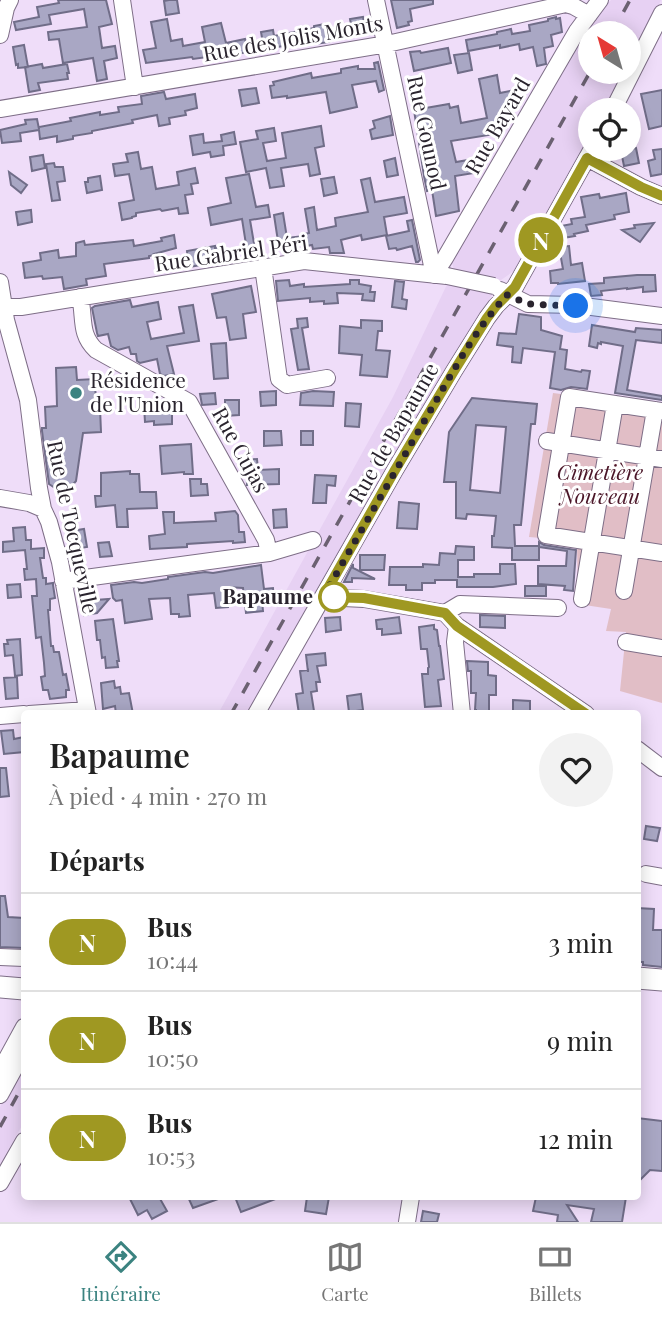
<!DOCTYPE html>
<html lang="fr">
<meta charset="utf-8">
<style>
:root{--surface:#fff;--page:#f2f2f2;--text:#222;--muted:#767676;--line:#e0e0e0;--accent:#3b8380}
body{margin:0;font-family:"Playfair Display",serif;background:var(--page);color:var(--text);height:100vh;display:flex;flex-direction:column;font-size:26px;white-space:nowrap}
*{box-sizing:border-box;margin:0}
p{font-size:23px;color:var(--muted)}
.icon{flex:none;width:38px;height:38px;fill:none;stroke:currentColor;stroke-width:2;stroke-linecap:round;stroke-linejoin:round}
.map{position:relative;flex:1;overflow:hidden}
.drawer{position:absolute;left:21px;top:710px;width:620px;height:490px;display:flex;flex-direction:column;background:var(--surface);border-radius:7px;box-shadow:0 4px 18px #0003}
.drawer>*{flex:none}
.badge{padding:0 14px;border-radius:23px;font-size:24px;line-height:46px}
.needle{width:46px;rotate:323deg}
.tools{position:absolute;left:578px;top:21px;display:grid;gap:14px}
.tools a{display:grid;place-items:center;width:63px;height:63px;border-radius:50%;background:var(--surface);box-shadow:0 4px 18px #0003;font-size:35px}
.you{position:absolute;width:35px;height:35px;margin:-18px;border:5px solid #fff;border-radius:50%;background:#1a73e8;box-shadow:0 0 0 10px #1a73e833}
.map>.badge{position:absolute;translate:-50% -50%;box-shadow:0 0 0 4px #fff}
h2{padding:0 28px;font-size:26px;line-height:63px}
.round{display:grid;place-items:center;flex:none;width:74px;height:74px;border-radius:37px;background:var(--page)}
.head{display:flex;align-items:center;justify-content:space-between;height:119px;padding:0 28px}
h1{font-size:33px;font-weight:600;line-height:52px}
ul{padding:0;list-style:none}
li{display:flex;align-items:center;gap:21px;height:98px;padding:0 28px;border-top:2px solid var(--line)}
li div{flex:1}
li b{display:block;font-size:26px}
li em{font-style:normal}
li .badge{min-width:77px;font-weight:700;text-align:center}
.dock{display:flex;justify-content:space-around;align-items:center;height:98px;border-top:2px solid var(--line);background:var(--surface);font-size:19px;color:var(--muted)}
.dock a{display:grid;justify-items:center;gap:4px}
.dock .active{color:var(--accent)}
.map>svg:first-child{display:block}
</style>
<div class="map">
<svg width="662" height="1222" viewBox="0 0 662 1222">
<rect width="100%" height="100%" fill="#efddf9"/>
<path fill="#e7d1f3" d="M611 0H661L628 70V33H590V72H627L606 110H590V139L518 268 501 280 373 493 248 714H218L393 397 454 270 452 262 585 31Z
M24 1064V1122L0 1164V1107Z"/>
<path fill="#e1bec6" d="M553 393 662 407V703L620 691 626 632 606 631 611 609 578 604 577 541 529 537Z"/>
<path fill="#a9a7c4" stroke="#706d88" stroke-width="2" fill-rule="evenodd" d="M58 0H106L112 24 99 27 102 48 115 46 117 58 104 61 107 79 97 81 93 58 63 63 59 39 49 40 48 32 87 27 84 9 49 15 51 24 16 30 14 22 39 17 37 7 59 3Z
M169 0H177L179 13 166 15 164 1Z
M391 0H433V4L410 9 412 21 408 22 409 25 397 28Z
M363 17 366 33 353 35 350 19Z
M556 17V19L560 18 562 32 551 35 553 46 544 48 546 64 537 66 533 47 520 50 519 44 500 48V45L468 51 466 40 497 34V32L511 29 512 34 530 31 529 25 548 21V19Z
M167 19 171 41 182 39 183 46 205 42 202 27 221 23 226 43 245 39 248 52 208 59 207 57 193 59 192 57 146 63 143 50 156 48 151 22Z
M325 24 329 42 316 44 315 41 264 49 261 32 273 30 274 36 314 28V26Z
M24 45 28 67 18 68V64L16 65 13 47Z
M448 48 451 63 414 71 410 52 420 51 421 53Z
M469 53 472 70 458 73 454 55Z
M378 62 384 90 379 92 376 81 352 85 357 107 330 113 326 92 287 98V96L272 98 270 86 274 85 273 82 311 73 312 78 341 73V69L358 66V69H375L374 63Z
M42 64 43 68 67 64 69 73H67L68 79 38 83 40 90 29 92 25 67Z
M497 75 500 93 510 91 511 94 516 93 519 105 503 108 507 128 495 131V134L451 141 456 162 474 159 476 169 473 170 474 173 455 176 459 211 436 216 432 190 427 191 424 176 414 110 449 104 450 108 458 106 461 123 487 118 479 79Z
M256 88 259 103 242 106 239 90Z
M662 90V126L649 129 641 94Z
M164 92 166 99 195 94 197 108 185 111 186 115 169 118 170 124 159 126 157 115 132 120 133 123 92 131V133L73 136V139L57 142V136L40 139 39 130 20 133 21 141 2 143 0 130 26 124 25 120 37 119 39 129V127L71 121 70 118 100 112V115L119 112 118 107 142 104 141 96Z
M390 116 393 135 372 139 370 130 375 128 373 121Z
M321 126 324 146 315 148 320 174 310 176 308 164 281 168 284 186 270 188 266 168 246 172 240 142 258 139 256 131 274 128 276 141 263 143 267 161 286 158 282 133Z
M234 132 236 144 223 146 224 155 211 157 210 152 193 155 190 136 203 134 204 143 222 141 221 135Z
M636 148 639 163 624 166 621 151Z
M662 149V174L651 176 648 161 655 159 653 150Z
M138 152 141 169 152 167 156 189 179 185 177 172 195 168 198 183 191 184 193 194 185 195 188 213 179 214 178 208 162 211 160 209 136 213V216L132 217V218L122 220 119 203 134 200 129 174 115 176 113 164 128 162 126 154Z
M43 155 45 168 32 171 30 157Z
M395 158 398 175 387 177 384 161Z
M54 163 55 167H63L65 181 57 182 60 200 52 201 46 164Z
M9 172 27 185 21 193 11 185Z
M249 174 256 207 268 205 270 217 250 220 256 255 248 257 242 219 211 225 208 208 231 203 226 178Z
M100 176 102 190 87 193 85 182H88V178Z
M334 177 337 193 324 196 321 179Z
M370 178 375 202 404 197 407 213 384 217 387 235 362 240 361 235 341 240 344 253H330L329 247 313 249 312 245 306 246 305 243 279 248 274 215 283 213 287 238 304 236V234L309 233 305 209 314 207 317 230 336 226 335 218 368 212 361 180Z
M626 193 629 212 614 215 615 219 586 225 588 231 574 234 575 236 563 238 561 226 572 224 571 219 585 217 581 197 599 194 600 198Z
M31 210 32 222 18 225 16 212Z
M412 220 420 260 418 262H416L412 246 397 250 396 248 389 249 386 236 409 231 407 221Z
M654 223 640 242 622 230 635 228 634 225Z
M174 235 176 248 154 254 155 255 149 256V258L104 264 106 276 86 279 87 285 64 289 62 277 43 279 42 276 25 278 23 263 41 260 40 253 58 250 59 258 76 256V243L84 241 85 245 133 240 134 246 162 241 161 238Z
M215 246V248L220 247 222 256 216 257 218 262 189 267 187 251Z
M569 246 571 265 582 263 585 281 558 284V283H551L550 271 563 269 559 247Z
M637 275H655L656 291 643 292V287L627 289V288L601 291 602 295 591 296 589 284 604 283V278Z
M289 280 290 286 304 284V287L350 284V280H359V284L371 286 370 292H375L374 301 362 300 363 294 337 293 338 303 324 304V301L310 302V298L278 301 276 281Z
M395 281 404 282 402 299 407 300 406 309 392 307Z
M251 286 256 312 243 314 246 338 230 340 226 317 217 318 212 294Z
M130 300 132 307 158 302 161 319 147 322 151 339 184 333 179 307 193 305 199 341 167 346 174 374 164 376 160 374 157 359 140 363 137 361 136 354H131L129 347 118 350 111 346 108 334 98 336 97 333 92 308 95 306Z
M519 314 541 317V330L562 336 560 349 567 350 565 369 581 372 582 370 590 371 587 389 571 387 561 390 550 388 555 352 523 348 521 363 512 362 513 347 497 345 499 333 516 334Z
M307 318 308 327 302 328 309 369 298 370 291 329 298 328 297 319Z
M361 320 382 321V331H378L376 350 390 351 387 377 360 375 362 355 339 353 340 326 361 328Z
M592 325 635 332 636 328 662 330V343L636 340 627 390 662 396V400L615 393 623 346 601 342V344L598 343 597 348 589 346Z
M226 343 228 378 214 379 211 344Z
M76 367 77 380 95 379 96 408H100L101 432 83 433 76 481 69 489 58 490 49 484 42 431V428H46L45 407 57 406 56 368Z
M276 391V405L261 406 260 392Z
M313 391 334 392 333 406 300 405 301 393Z
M215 393 216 404 202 405 200 394Z
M472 398 537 404 535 424H531L521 525H514L515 546H539V542L544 545 576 550 573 591 564 590 565 586 538 584V566H566L567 551 539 547V560H512V548L492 547V536H494L496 516 467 514 466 519 456 518V482H444L449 432ZM476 425 506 427 500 493 470 490Z
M225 400H239V415L225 416Z
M346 403 361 404 359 427 345 426Z
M155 405V413H172V424L154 425V421L145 422 144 406Z
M264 431H281L282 445 264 446Z
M301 431H313V445H301Z
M191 444 193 474H184V472L162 474 160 446Z
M257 459 258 470 279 469V484L247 485 246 460Z
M130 471V474H139L140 492H156L157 508 127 509 128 527H117L115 505 96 507 95 496H101V473Z
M315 475 336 476 335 486 327 485 326 503H313Z
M190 479H201V484H207L208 495 191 496Z
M399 502 419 504 417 529 397 528Z
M286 509 287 527 274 528 273 510Z
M235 511 238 515 239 532H244L245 542 233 543V541L187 544V547L150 549 149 536 165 534 163 512H174V523L216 521 215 513Z
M25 527 26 540H31V549L44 548V558H40L43 578H46V584L53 583V585L55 598 50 599V610H48L51 646H53L54 652H59L63 675 66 674 69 690H66V697L50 699 48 690H43L41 677 45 676 44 663 41 637 36 638 32 596H37L36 579 25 580 24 569H27L25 550 3 552V542L14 541 13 528Z
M84 529 87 547 68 550 73 543 71 531Z
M109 542 112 556 100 557 98 543Z
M456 546 474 547V560H458V577H474V574H500V564H515L516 584 493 587H457V580H435V583H422V590H406V585H389L390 567H423V564L439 565 440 553 455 554Z
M360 555H385L384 570H360Z
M353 564V568L375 579 352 578V582H344Z
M261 565 264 589 273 588 274 598 262 600 263 611 246 613 243 588 226 587 228 607 216 608 214 593 188 595 190 616 179 617V614H171L170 598 149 599 152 619 125 623 122 600 116 601 113 598 111 585 134 582 142 583 168 579V577L205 572 213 573Z
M20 584 21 597 8 598 7 585Z
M525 586H546V596H525Z
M109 599 97 613 84 615 83 601Z
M480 615 505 616V628L480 627Z
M340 617 341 630 326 632 325 618Z
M399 617 401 633 382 635V629H377L376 620Z
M113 619 119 661H117L118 667 106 668 105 657 102 658 100 640H97L95 621Z
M434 625V629L437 630 439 646H440L444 679 438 680 441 706 425 707 422 674H428V668L429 667 427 649H421L419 627Z
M20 639 22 675 15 676 13 655 5 656 4 644H8L7 640Z
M325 653 326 665 317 666 320 682H316L317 691 311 692 314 711H311L312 714H299L296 694 303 693 300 671 308 670V672L306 655Z
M467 661 488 662V675L496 676V695H489V714H476V710H475L476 693H471V671H468Z
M17 677 18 698 6 699 4 678Z
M114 681 115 688 120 687 121 694 129 693 133 714H116L115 706 103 709 101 683Z
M361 694 363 710 349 712 347 696Z
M513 700 530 701V714H513Z
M13 730 14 739 24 737V752L4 754 1 731Z
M0 768H6L9 796 0 797Z
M646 826 660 828 657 841 644 839Z
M0 896H5L8 917 24 918V948L0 947Z
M637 908 654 909 653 930H662V967L643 965V962H639L640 934H637Z
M637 1118 662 1121V1171L650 1170 637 1183Z
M129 1197H159L167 1211 152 1219 147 1210 138 1215Z
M188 1197H221V1198L193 1208Z
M235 1197H278V1198L241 1212Z
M307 1197H329L326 1214 305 1211Z
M536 1197H626L622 1222H591L594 1209 567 1205 578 1222H557L558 1215 533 1211Z
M423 1211 439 1214 437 1222H421Z"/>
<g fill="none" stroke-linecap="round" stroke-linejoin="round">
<g stroke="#7e6e87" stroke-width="18">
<path id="minor" d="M122 0 135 87
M376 0 434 275
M0 35 6 8 10 0
M0 109 387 44 566 4 573 6 589 15
M613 110 662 13
M587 158 641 187 662 196
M263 267 279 379 287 385 327 378
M434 275 445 258 577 31 600 0
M0 282 6 320 28 400 39 488 43 509 49 522 60 562 88 714
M500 290 528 304 576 305 662 316
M80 297C85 318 79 334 96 350L189 402 266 540 269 553
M0 307H21L304 261 447 276
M662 411 569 397 546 535 662 553
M547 441 662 459
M0 498 29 503 43 509
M63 581 269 553 313 540
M624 591 655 410
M323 597 364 599 445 613 457 626 586 714
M582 599 615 404
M445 613 460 604 558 608
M457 626 455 642 462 714
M626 642 662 648
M29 714 87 710
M256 714 395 470 454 371 487 318 496 306 515 287 592 149
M0 716 24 714
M637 749 662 768
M646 874 662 877
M0 957 24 958
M0 1071 24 1027
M0 1095 24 1051
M0 1183 24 1141
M407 1222 411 1197"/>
</g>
<g stroke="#7e6e87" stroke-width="23">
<path id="major" d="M637 978 662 980
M0 987 24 989"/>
</g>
<use href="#minor" stroke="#fff" stroke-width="16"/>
<use href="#major" stroke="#fff" stroke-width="21"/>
<path stroke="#6b6171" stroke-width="3.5" stroke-dasharray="12 12" stroke-linecap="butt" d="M612 33 630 0
M231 714 590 72
M0 1127 24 1083"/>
<g stroke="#7e6e87" stroke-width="18" stroke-linecap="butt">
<path id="minor-bridge" d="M447 276 494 286"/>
</g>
<use href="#minor-bridge" stroke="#fff" stroke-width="16"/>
</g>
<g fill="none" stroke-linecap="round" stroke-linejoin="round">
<g stroke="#fff" stroke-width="16">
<path id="line" d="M586 714 457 626 445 613 364 598 323 597 395 470 454 371 487 318 496 306 515 287 587 158 641 187 662 196"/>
</g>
<use href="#line" stroke="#9f9822" stroke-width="10"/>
<path stroke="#2a242e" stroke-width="7" stroke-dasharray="0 12.6" d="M334 597H323C360 533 396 470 433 406 455 368 477 327 507 295L528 304 576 306"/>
</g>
<circle fill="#3b8380" stroke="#fff" stroke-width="2.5" cx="76" cy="393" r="7"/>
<circle fill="#fff" stroke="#9f9822" stroke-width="3.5" cx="334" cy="597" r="14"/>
<g text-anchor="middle" stroke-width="6" stroke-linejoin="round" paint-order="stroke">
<g font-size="21" fill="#2a242e" stroke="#fff">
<text transform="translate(293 39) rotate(-10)" y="7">Rue des Jolis Monts</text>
<text transform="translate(498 126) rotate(-60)" y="7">Rue Bayard</text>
<text transform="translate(426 133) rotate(78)" y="7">Rue Gounod</text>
<text transform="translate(231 254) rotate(-8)" y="7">Rue Gabriel Péri</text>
<text transform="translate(394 433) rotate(-60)" y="7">Rue de Bapaume</text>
<text transform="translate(240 450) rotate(61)" y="7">Rue Cujas</text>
<text transform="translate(72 527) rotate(78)" y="7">Rue de Tocqueville</text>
</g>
<g font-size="21" fill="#2a242e" stroke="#fff" text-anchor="start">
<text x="90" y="388">Résidence<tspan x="90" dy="24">de l'Union</tspan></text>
</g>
<g font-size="21" font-style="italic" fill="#4a1527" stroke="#fff">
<text x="600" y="480">Cimetière<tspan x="600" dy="24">Nouveau</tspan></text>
</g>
<g font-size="21" font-weight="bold" fill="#2a242e" stroke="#fff" text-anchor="end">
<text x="313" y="604">Bapaume</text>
</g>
</g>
</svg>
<div class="tools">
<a><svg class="needle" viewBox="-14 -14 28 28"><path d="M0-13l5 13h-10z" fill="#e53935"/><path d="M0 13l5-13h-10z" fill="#767676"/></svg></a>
<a><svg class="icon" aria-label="locate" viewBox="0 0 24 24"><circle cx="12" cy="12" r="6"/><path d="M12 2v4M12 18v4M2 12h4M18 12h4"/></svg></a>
</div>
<div class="you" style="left:576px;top:306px"></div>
<b class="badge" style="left:541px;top:240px;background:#9f9822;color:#fff">N</b>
<section class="drawer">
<div class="head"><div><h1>Bapaume</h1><p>À pied · 4 min · 270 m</p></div><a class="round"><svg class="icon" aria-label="heart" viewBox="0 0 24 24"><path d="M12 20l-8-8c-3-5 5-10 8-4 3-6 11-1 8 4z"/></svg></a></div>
<h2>Départs</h2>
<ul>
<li><span class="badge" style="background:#9f9822;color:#fff">N</span><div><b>Bus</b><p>10:44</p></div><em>3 min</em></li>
<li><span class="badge" style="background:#9f9822;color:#fff">N</span><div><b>Bus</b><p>10:50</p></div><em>9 min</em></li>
<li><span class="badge" style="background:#9f9822;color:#fff">N</span><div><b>Bus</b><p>10:53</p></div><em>12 min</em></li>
</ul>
</section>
</div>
<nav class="dock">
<a class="active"><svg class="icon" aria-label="directions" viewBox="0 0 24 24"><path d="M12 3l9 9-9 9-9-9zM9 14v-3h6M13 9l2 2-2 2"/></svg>Itinéraire</a>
<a><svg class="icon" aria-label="map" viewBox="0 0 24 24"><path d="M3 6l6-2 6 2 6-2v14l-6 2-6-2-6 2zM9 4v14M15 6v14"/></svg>Carte</a>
<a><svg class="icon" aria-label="tickets" viewBox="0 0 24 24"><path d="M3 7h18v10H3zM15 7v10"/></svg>Billets</a>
</nav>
